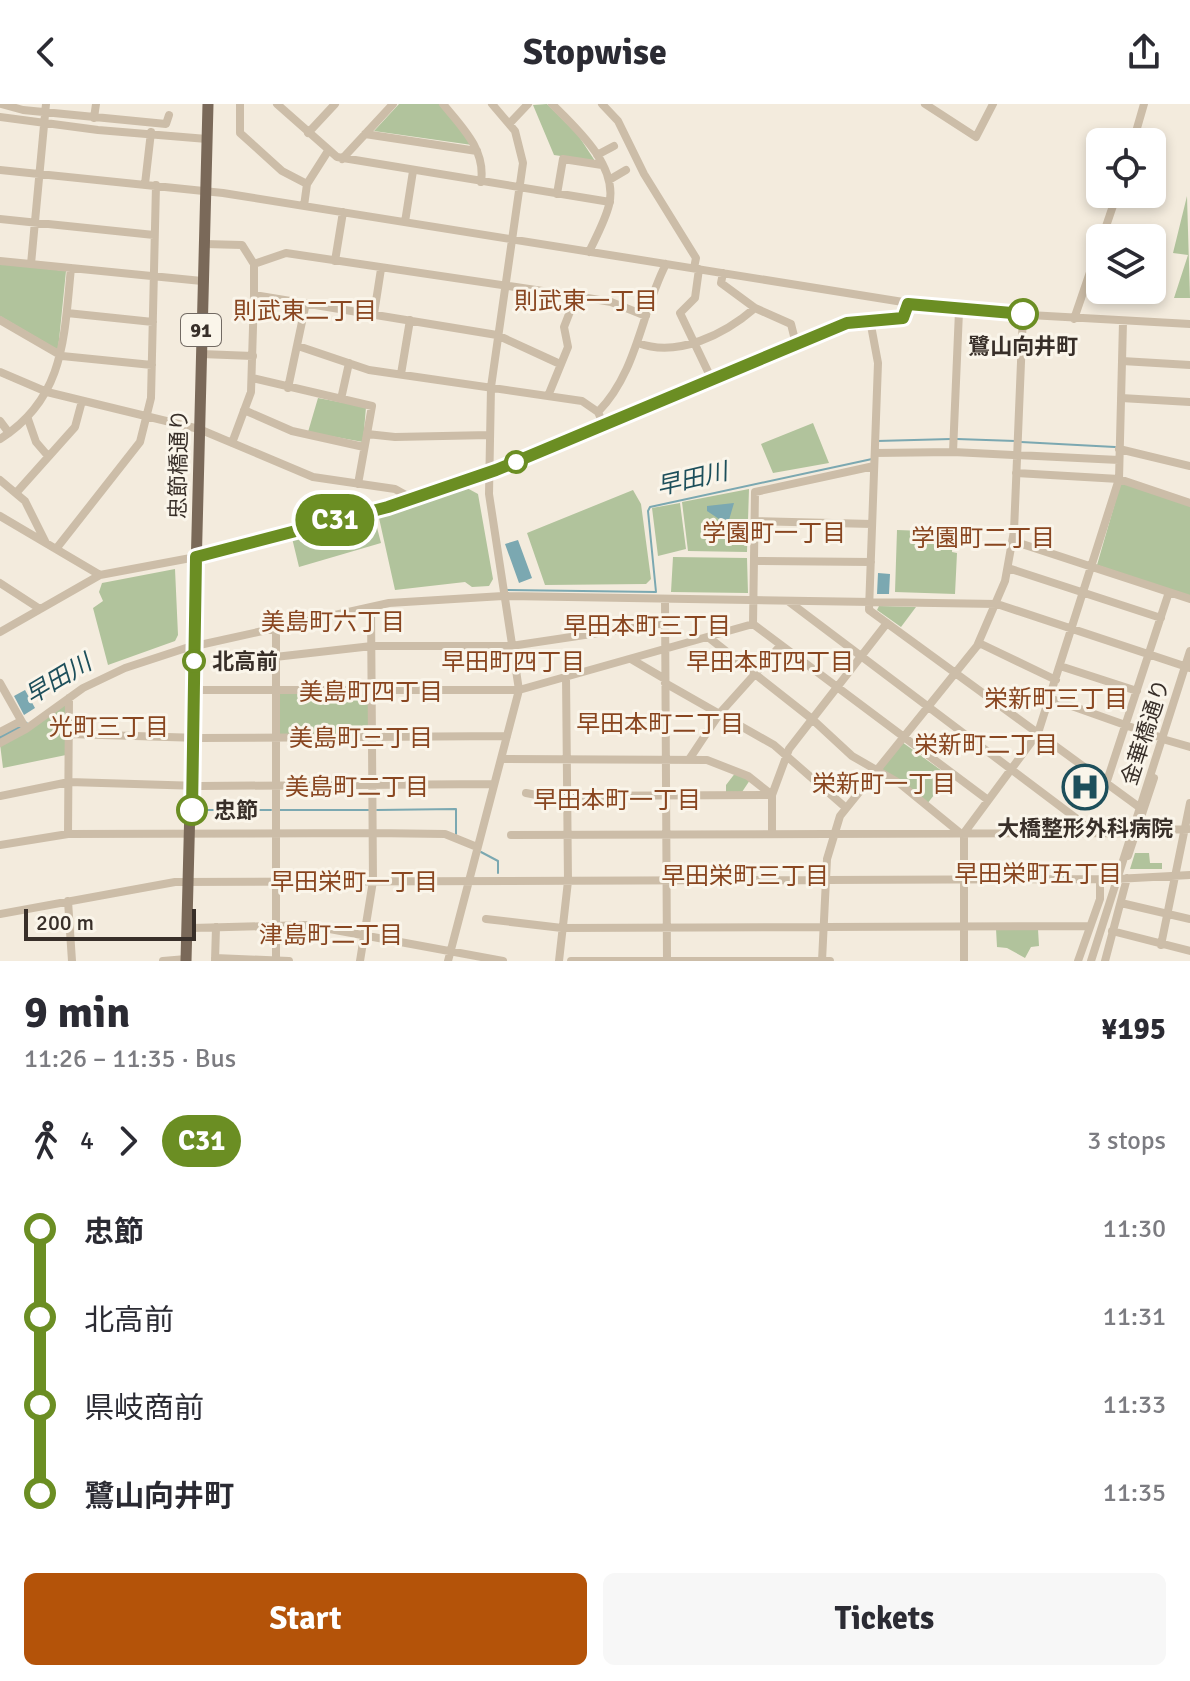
<!DOCTYPE html>
<meta charset="utf-8">
<style>
:root{--surface:#fff;--page:#f7f7f7;--text:#2b2b33;--muted:#7c7c81;--accent:#b45309}
body{margin:0;font-family:Signika,"Noto Sans JP",sans-serif;background:var(--page);color:var(--text);height:100vh;display:flex;flex-direction:column;font-size:30px;white-space:nowrap}
*{box-sizing:border-box;margin:0}
p{font-size:26px;color:var(--muted)}
.icon{flex:none;width:44px;height:44px;fill:none;stroke:currentColor;stroke-width:2;stroke-linecap:round;stroke-linejoin:round}
.map{position:relative;height:857px;overflow:hidden}
.sheet{display:flex;flex-direction:column;background:var(--surface);flex:1}
.sheet>*{flex:none}
.badge{padding:0 16px;border-radius:26px;font-size:28px;line-height:52px}
.controls{position:absolute;left:1086px;top:24px;display:grid;gap:16px}
.controls a{display:grid;place-items:center;width:80px;height:80px;border-radius:12px;background:var(--surface);box-shadow:0 4px 12px #0003;font-size:40px}
.scale{position:absolute;left:24px;bottom:20px;width:172px;box-sizing:border-box;padding-left:8px;border:4px solid #382f29;border-top:0;font-size:22px;line-height:28px;white-space:nowrap;color:#382f29;-webkit-text-stroke:6px #faf5ea;paint-order:stroke}
.map>.badge{position:absolute;translate:-50% -50%;box-shadow:0 0 0 4px #fff}
.legs{display:flex;align-items:center;gap:12px;height:88px;padding:0 24px;font-size:26px}
.legs p{margin-inline-start:auto}
.overview{display:flex;align-items:center;justify-content:space-between;height:136px;padding:0 24px}
h1{font-size:44px;font-weight:700;line-height:60px}
.action{display:flex;gap:16px;margin-top:auto;padding:16px 24px}
.action a{flex:1;height:92px;border-radius:12px;background:var(--accent);color:#fff;font-size:32px;font-weight:700;line-height:92px;text-align:center}
.action a+a{background:var(--page);color:var(--text)}
ul{padding:0 24px;list-style:none}
li{display:flex;align-items:center;gap:28px;height:88px;font-size:30px}
li i{display:grid;place-items:center;width:12px;height:100%;margin:0 10px;background:currentColor}
li i::after{content:'';width:20px;height:20px;margin:-10px;border:6px solid;border-radius:50%;background:var(--surface)}
li p{margin-inline-start:auto}
li:first-child i{background:linear-gradient(#0000 50%,currentColor 0)}
li:last-child i{background:linear-gradient(currentColor 50%,#0000 0)}
header{display:flex;justify-content:space-between;align-items:center;height:104px;padding:0 24px;background:var(--surface);font-size:36px;font-weight:700}
.map>svg:first-child{display:block}
</style>
<header><svg class="icon" aria-label="back" viewBox="0 0 24 24"><path d="M15 5l-7 7 7 7"/></svg>Stopwise<svg class="icon" aria-label="share" viewBox="0 0 24 24"><path d="M12 15V3M7 8l5-5 5 5M5 13v7h14v-7"/></svg></header>
<div class="map">
<svg width="1190" height="857" viewBox="0 0 1190 857">
<rect width="100%" height="100%" fill="#f3ebdd"/>
<path fill="#b1c39c" d="M399 0H440L472 41 374 27Z
M547 0 578 31 595 57 554 51 533 1Z
M1187 92 1190 194H1174L1188 151 1173 149Z
M0 160 66 167 58 246 0 212Z
M318 294 366 303 363 338 308 328Z
M813 319 829 359 773 369 761 340Z
M1121 378 1190 402V492L1097 461Z
M467 384 478 390 493 475 489 482 472 483 465 478 395 486 379 414Z
M749 385 747 448 688 447 682 398Z
M633 386 641 400 651 475 646 480 545 481 527 429Z
M680 399 686 445 658 452 652 404Z
M374 412 381 439 299 463 292 434Z
M897 426 952 428V448L957 449 955 490 895 488Z
M673 453 747 454 748 489 671 488Z
M175 465 178 531 175 537 108 561 93 504 103 497 99 488 102 479Z
M879 502 916 503 901 523 877 506Z
M279 588H368L370 629 280 631Z
M71 595 66 651 3 664 0 640Z
M902 638 949 672 927 700 880 664Z
M736 668 750 676 742 688H726V681Z
M1135 749H1149L1150 759H1162V765H1130Z
M996 825H1038L1039 842 1031 843 1025 854 1007 844 997 843Z"/>
<path fill="#7ba8b1" d="M734 399 729 416 719 415 707 407V402Z
M518 436 532 474 519 479 505 440Z
M878 469 890 470 889 490H877Z
M25 586 35 604 24 611 14 592Z"/>
<g fill="none" stroke-linecap="round" stroke-linejoin="round">
<path stroke="#7ba8b1" stroke-width="2" d="M957 335 1015 337
M877 337 951 335
M1021 338 1115 343
M505 486 656 488 648 407 650 403 872 355
M204 706H271
M277 706H371
M377 706 456 705V730
M481 748 498 757V769"/>
<path stroke="#7ba8b1" stroke-width="10" d="M0 634 24 622"/>
<path stroke="#ccbda8" stroke-width="8" d="M1 0 23 6 166 20 169 11
M240 0V29L282 67 307 80
M277 0 337 53 610 98
M443 0C462 23 486 46 481 78
M552 0C576 24 619 62 609 101 605 117 596 133 589 148
M602 0 618 17 644 70 696 154 694 164
M925 0 976 33 993 0
M0 13 98 26 207 35
M94 14 96 0
M510 19 528 0
M308 29 335 0
M365 30 477 47
M1133 38 1144 0
M597 51 614 42
M342 55 393 0
M0 66 223 89 959 207 1190 220
M609 76 626 66
M145 80 151 28
M557 90 563 55 602 61
M304 102 307 80 328 47
M0 115 154 131
M405 118 413 67
M1102 134 1117 90
M204 140 242 141 254 160V191L497 231 560 260
M0 157 202 177
M335 157 343 108
M31 160 46 0
M254 160 286 149 576 192 611 198 646 212
M699 165 695 194 680 209 712 276
M723 169 721 179 755 204 791 220 796 240
M959 207 953 348 1119 356
M67 209 153 218
M374 210 381 165
M1074 215 1100 139
M0 216 62 252 152 261
M870 216 878 259 869 506 1139 703
M638 239C678 254 725 230 755 204
M298 242 369 266 582 297 598 308 604 322
M201 250 253 252
M1122 257 1190 261
M0 268 47 288 199 325 313 373 395 385 413 395
M401 270 410 216
M252 274 372 302 358 380
M288 284 306 199
M548 292 568 243 564 223 576 192
M1121 294 1190 298
M341 295 349 259
M244 306 292 327 364 343
M598 308C638 267 641 208 666 160
M28 315 36 338 48 352
M0 317 9 329
M367 330 395 333 490 331
M0 335C65 294 64 233 71 164
M232 339 251 288 254 191
M1119 345 1190 362
M875 349 953 348
M1016 369 1119 375 1190 399
M0 376 25 397 46 439
M16 389 75 323 82 297
M0 412 100 471
M755 417 872 420
M1013 437 1190 495
M56 445 140 338 151 294 156 81
M754 457 871 458
M1008 464 1161 514
M0 479 40 505
M665 495 667 857
M788 497 1093 727
M753 520 988 696
M753 520 755 388 874 362
M276 525V854
M0 528 100 471 196 453 388 403 556 343 847 219 903 214 908 200
M708 533 812 615 852 652 899 679 959 728
M979 539 1056 576
M275 553 372 542H511L665 519
M631 555 665 575
M1060 562 1137 587
M0 579 26 625
M665 579 774 641 845 703
M194 586H519L753 520
M1049 594 1162 634
M0 628 21 617
M69 630 200 634 507 632
M1166 636 1190 643
M0 639 26 625 83 584 125 564 186 544 389 499 503 492 997 500 1190 564
M690 654 720 609 781 541
M502 655 707 656 748 672 772 691
M1106 680 1169 488
M526 689 542 692 772 691
M0 692 69 678 200 682 494 680
M1137 727 1188 725
M68 730 69 594
M772 730V691L789 645 887 519
M511 731 1130 729
M0 741 68 730 373 729 445 730 477 743
M1128 752 1154 674
M68 797 72 857
M1121 799 1190 815
M0 810 175 778 1116 775 1190 771
M486 815 562 824 1090 822
M192 824 308 821 503 857
M1112 827 1190 847
M1161 841 1190 699
M215 854 289 857
M163 857 186 855
M215 857 216 823
M360 857 373 777 371 503
M448 857 519 586 489 390 491 283 523 59 515 27 492 0
M559 857 568 777 566 572
M571 857H830
M822 857 827 755 840 712 977 542 1005 477 1014 427 1023 210
M964 857V729L1038 629 1119 375 1123 218
M1078 857 1100 795V775
M1091 857 1190 547
M1105 857 1127 774"/>
<path stroke="#7a6959" stroke-width="11" d="M186 857 208 0"/>
</g>
<g fill="none" stroke-linecap="round" stroke-linejoin="round">
<g stroke="#fff" stroke-width="18">
<path id="line-1" d="M192 706 196 453 388 403 496 366 847 219 903 214 908 200 1023 210"/>
</g>
<use href="#line-1" stroke="#6b8e23" stroke-width="12"/>
</g>
<defs>
<g id="hospital-ring" transform="scale(2.3)"><circle r="9.5" fill="#faf5ea" stroke="#1d4f5b" stroke-width="1.5"/><path d="M-5-5h3v3.5h4V-5h3V5h-3V1.5h-4V5h-3Z" fill="#1d4f5b"/></g>
</defs>
<g fill-rule="evenodd">
<use href="#hospital-ring" x="1085" y="683"/>
</g>
<g fill="#fff" stroke="#6b8e23" stroke-width="4">
<circle cx="1023" cy="210" r="14"/>
<circle cx="516" cy="358" r="10"/>
<circle cx="194" cy="557" r="10"/>
<circle cx="192" cy="706" r="14"/>
</g>
<g text-anchor="middle" stroke-width="6" stroke-linejoin="round" paint-order="stroke">
<rect fill="#faf5ea" stroke="#726a63" stroke-width="2" x="181" y="210" width="40" height="32" rx="6"/>
<g font-size="20" font-weight="bold" fill="#382f29">
<text x="201" y="233">91</text>
</g>
<g font-size="22" font-weight="bold" fill="#382f29" stroke="#faf5ea" text-anchor="start">
<text x="1023" y="250" text-anchor="middle">鷺山向井町</text>
<text x="212" y="565">北高前</text>
<text x="214" y="714">忠節</text>
</g>
<g font-size="22" fill="#382f29" stroke="#faf5ea">
<text transform="translate(178 360) rotate(-89)" y="8">忠節橋通り</text>
<text transform="translate(1145 628) rotate(-72)" y="8">金華橋通り</text>
</g>
<g font-size="22" font-weight="bold" fill="#382f29" stroke="#faf5ea">
<text x="1085" y="732">大橋整形外科病院</text>
</g>
<g font-size="24" fill="#894620" stroke="#faf5ea">
<text x="586" y="205">則武東一丁目</text>
<text x="305" y="215">則武東二丁目</text>
<text x="774" y="437">学園町一丁目</text>
<text x="983" y="442">学園町二丁目</text>
<text x="333" y="526">美島町六丁目</text>
<text x="647" y="530">早田本町三丁目</text>
<text x="513" y="566">早田町四丁目</text>
<text x="770" y="566">早田本町四丁目</text>
<text x="371" y="596">美島町四丁目</text>
<text x="1056" y="603">栄新町三丁目</text>
<text x="660" y="628">早田本町二丁目</text>
<text x="109" y="631">光町三丁目</text>
<text x="361" y="642">美島町三丁目</text>
<text x="986" y="649">栄新町二丁目</text>
<text x="884" y="688">栄新町一丁目</text>
<text x="357" y="691">美島町二丁目</text>
<text x="617" y="704">早田本町一丁目</text>
<text x="1038" y="778">早田栄町五丁目</text>
<text x="745" y="780">早田栄町三丁目</text>
<text x="354" y="786">早田栄町一丁目</text>
<text x="331" y="839">津島町二丁目</text>
</g>
<g font-size="24" font-style="italic" fill="#1d4f5b" stroke="#faf5ea">
<text transform="translate(692 375) rotate(-13)" y="8">早田川</text>
<text transform="translate(58 575) rotate(-31)" y="8">早田川</text>
</g>
</g>
</svg>
<div class="controls">
<a><svg class="icon" aria-label="locate" viewBox="0 0 24 24"><circle cx="12" cy="12" r="6"/><path d="M12 2v4M12 18v4M2 12h4M18 12h4"/></svg></a>
<a><svg class="icon" aria-label="layers" viewBox="0 0 24 24"><path d="M12 4l9 5-9 5-9-5zM3 14l9 5 9-5"/></svg></a>
</div>
<div class="scale">200 m</div>
<b class="badge" style="left:335px;top:416px;background:#6b8e23;color:#fff">C31</b>
</div>
<section class="sheet">
<div class="overview"><div><h1>9 min</h1><p>11:26 – 11:35 · Bus</p></div><b>¥195</b></div>
<div class="legs"><svg class="icon" aria-label="walk" viewBox="0 0 24 24"><circle cx="13" cy="4" r="2"/><path d="M13 8l-2 6 4 7M11 14l-3 7M7 12l3-4h3l4 4"/></svg>4<svg class="icon" aria-label="forward" viewBox="0 0 24 24"><path d="M9 5l7 7-7 7"/></svg><b class="badge" style="background:#6b8e23;color:#fff">C31</b><p>3 stops</p></div>
<ul>
<li><i style="color:#6b8e23"></i><b>忠節</b><p>11:30</p></li>
<li><i style="color:#6b8e23"></i><span>北高前</span><p>11:31</p></li>
<li><i style="color:#6b8e23"></i><span>県岐商前</span><p>11:33</p></li>
<li><i style="color:#6b8e23"></i><b>鷺山向井町</b><p>11:35</p></li>
</ul>
<div class="action"><a>Start</a><a>Tickets</a></div>
</section>
